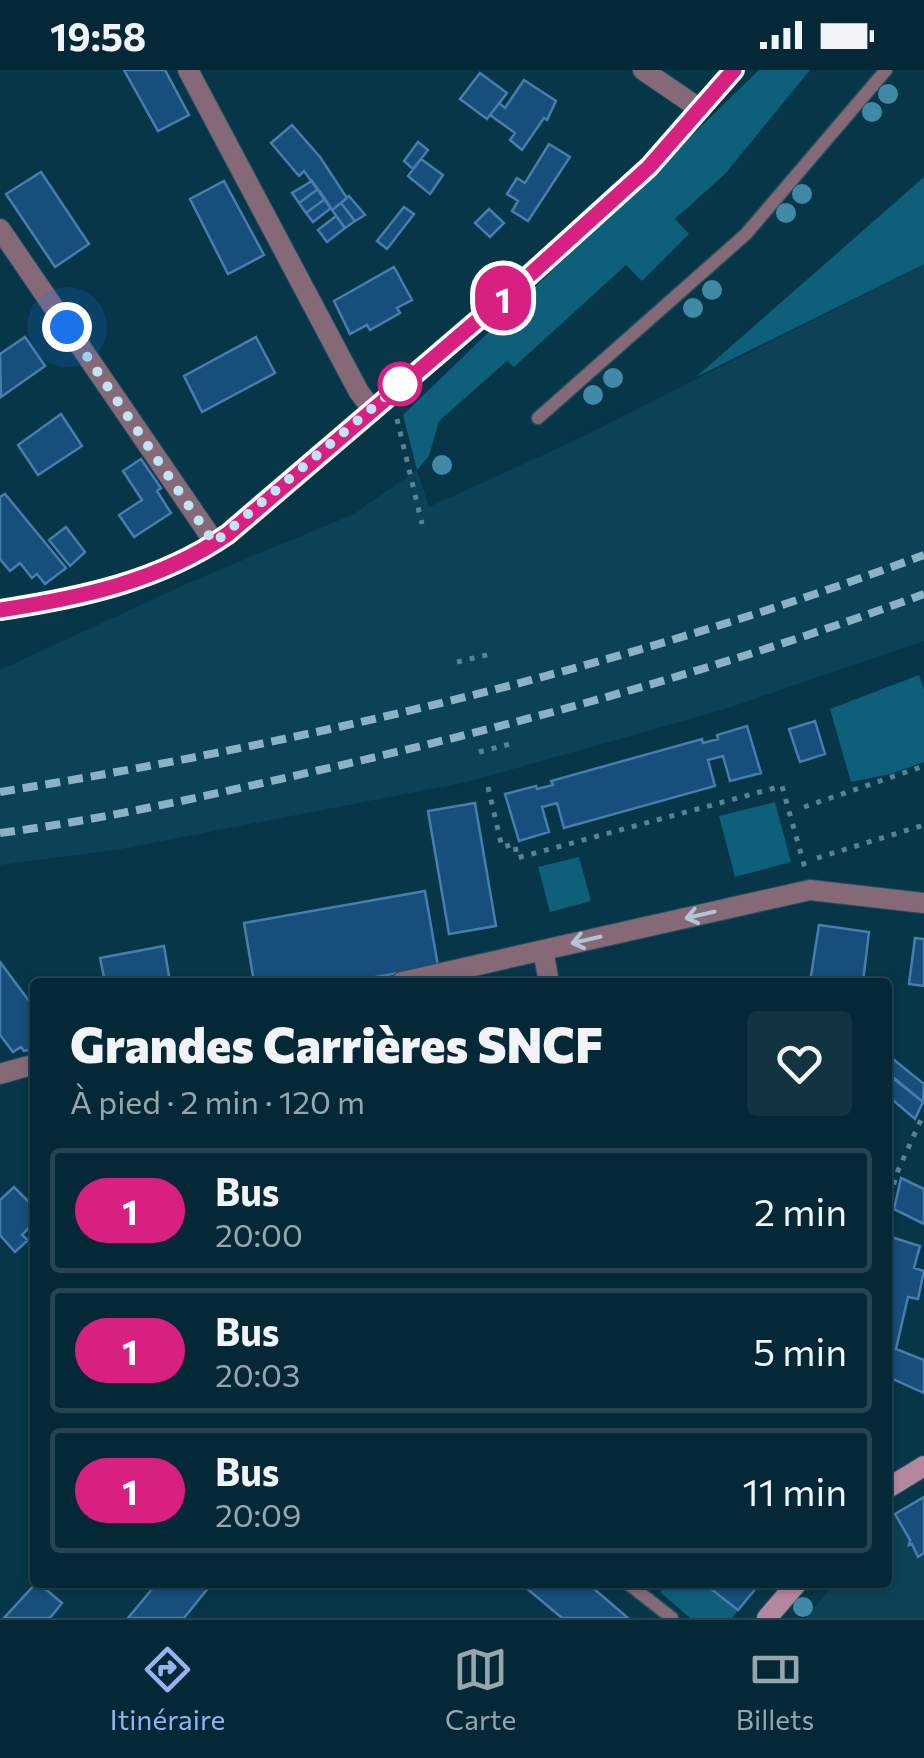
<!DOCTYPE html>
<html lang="fr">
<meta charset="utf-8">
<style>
:root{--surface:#042835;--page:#123441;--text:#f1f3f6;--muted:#97a6ad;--line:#254450;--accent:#95b2f1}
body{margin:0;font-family:Commissioner,sans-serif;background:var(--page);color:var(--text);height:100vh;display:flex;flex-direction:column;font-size:38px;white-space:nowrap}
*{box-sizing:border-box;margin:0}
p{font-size:32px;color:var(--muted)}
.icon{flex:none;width:55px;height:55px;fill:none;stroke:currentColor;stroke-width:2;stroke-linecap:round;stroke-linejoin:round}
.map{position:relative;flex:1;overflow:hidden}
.sheet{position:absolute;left:30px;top:908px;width:862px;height:610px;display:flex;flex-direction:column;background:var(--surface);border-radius:10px;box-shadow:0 2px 8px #0004,0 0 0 2px var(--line)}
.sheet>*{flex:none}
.badge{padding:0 20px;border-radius:32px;font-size:35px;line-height:65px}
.you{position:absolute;width:50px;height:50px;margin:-25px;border:8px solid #fff;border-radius:50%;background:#1a73e8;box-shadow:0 0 0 15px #1a73e833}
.map>.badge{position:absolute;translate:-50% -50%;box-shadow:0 0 0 5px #fff}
.round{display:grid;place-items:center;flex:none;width:105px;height:105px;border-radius:10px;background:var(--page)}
.headline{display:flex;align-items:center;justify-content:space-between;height:170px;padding:0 40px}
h1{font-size:48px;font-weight:800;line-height:75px}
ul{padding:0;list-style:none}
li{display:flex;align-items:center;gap:30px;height:125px;margin:0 20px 15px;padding:0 20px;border:5px solid var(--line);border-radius:10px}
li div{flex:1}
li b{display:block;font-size:38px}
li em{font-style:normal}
li .badge{min-width:110px;font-weight:700;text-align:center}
.status{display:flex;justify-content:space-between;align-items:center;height:70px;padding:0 50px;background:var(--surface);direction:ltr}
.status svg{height:28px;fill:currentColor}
.tabs{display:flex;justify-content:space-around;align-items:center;height:140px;border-top:2px solid var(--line);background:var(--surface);font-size:28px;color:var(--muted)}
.tabs a{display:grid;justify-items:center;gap:5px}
.tabs .on{color:var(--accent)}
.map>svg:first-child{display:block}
</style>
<div class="status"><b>19:58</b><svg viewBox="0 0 49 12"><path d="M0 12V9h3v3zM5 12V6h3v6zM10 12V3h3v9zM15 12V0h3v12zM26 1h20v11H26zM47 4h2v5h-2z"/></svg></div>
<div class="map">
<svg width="924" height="1548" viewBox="0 0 924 1548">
<rect width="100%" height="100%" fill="#063647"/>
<path fill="#0d4256" d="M924 194V571L722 640 467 712 121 779 0 795V600L195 510 354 444 417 400 429 437 580 368Z
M924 1426V1548H806L835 1513 888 1512V1447Z"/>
<path fill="#0e5f7a" d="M759 0H810L725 104 675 149 689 164 642 211 626 195 514 297 507 291 439 351 429 386 417 400 403 345Z
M924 107V194L696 307Z
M919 605 924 619V692L890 704 851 712 830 639Z
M775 732 791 792 735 807 719 746Z
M579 787 591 831 550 842 538 797Z
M668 1513H702L738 1540 732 1548H690L660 1522Z"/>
<path fill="#174e7b" stroke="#487dad" stroke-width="2.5" d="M124 0H165L189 45 158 61Z
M480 3 507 23 487 49 460 29Z
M524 10 556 31 547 50 544 48 522 80 510 70 515 63 490 45 499 33 505 38Z
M292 55 320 87 347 128 332 140 304 101 299 106 271 73Z
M418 72 428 80 413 99 404 91Z
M549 74 570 87 528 151 512 141 518 131 507 124 517 108 525 113Z
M421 89 443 105 430 124 408 106Z
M41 102 89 174 55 197 6 124Z
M224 111 264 185 228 204 190 129Z
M312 111 318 119 299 133 292 123Z
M318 119 325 129 306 143 299 133Z
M349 126 365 145 355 151 341 133Z
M325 129 331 138 313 152 306 143Z
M341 133 355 151 345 158 332 140Z
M404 137 414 144 387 179 377 171Z
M489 139 504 153 490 167 475 153Z
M336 146 345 158 327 172 318 160Z
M394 197 412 230 397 238 400 243 370 260 367 255 350 264 334 231Z
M25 267 45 296 1 327 0 284Z
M256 267 275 303 202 342 184 306Z
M61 344 82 376 38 405 18 375Z
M141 389 161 418 157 421 171 443 134 467 119 445 142 430 123 401Z
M5 424 66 498 45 514 37 504 32 508 20 493 10 501 0 489V427Z
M66 457 85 482 70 496 49 470Z
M815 651 825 684 800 692 789 659Z
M747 656 761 703 730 711 723 686 708 690 715 716 564 758 557 733 542 737 549 762 519 771 505 724 536 716 537 719 553 715 551 711 702 669 703 673 718 669 717 665Z
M475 733 496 856 449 864 428 741Z
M425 821 438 896 347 912H254L244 853Z
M819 855 869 862 863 912H810Z
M915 868 924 869V916L909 914Z
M164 876 170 912H105L100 888Z
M0 892 35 939V978L24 981 21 977 13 982 0 965Z
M888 985 924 1014 923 1032 888 1003Z
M894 1009 923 1032 915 1049 888 1026V1016Z
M901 1108 924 1119V1154L894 1139Z
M14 1117 35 1138V1152L22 1165 28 1170 15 1182 0 1165V1130Z
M888 1166 920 1176 914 1198 924 1201 918 1229 908 1227 896 1279 924 1290V1323L888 1307Z
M924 1427V1483L918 1487 912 1474 909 1475 910 1470 895 1444Z
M37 1512 62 1533 50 1548H4Z
M158 1512H213L184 1548H128Z
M519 1512H586L628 1548H562Z
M702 1512H753L758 1516 738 1540Z"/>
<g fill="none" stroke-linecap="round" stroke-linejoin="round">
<g stroke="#235263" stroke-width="15">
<path id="service" d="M538 348 746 164 886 0
M626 1512 672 1548"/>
</g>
<g stroke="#235263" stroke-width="22">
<path id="minor" d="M188 0 359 322 372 339
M643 0 700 39
M0 159 215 473
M0 540C80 527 160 512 227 464L511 221 649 97 734 0
M543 880 549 912
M402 912 810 820 924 833
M0 1004 35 994"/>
</g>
<g stroke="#235263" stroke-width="22">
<path id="secondary" d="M888 1418 924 1396
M767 1548 798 1512"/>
</g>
<path stroke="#588395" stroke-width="5" stroke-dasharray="5 8" stroke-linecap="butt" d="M397 349 422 454
M457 592 491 584
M479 682 514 673
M488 717 502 777 515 774 517 788 782 716 805 798
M804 737 924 696
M817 788 924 755
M888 1140 896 1105 924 1043"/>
<use href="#service" stroke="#866977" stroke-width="12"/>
<use href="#minor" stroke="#866977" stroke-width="20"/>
<use href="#secondary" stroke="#b5879e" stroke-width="20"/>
<path stroke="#8ab2c4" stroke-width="8" stroke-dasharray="15 8" stroke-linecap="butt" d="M0 722C314 671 625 597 924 485
M0 763C108 749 214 724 320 700 525 653 727 597 924 524"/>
</g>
<g fill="#4089a7">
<circle cx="888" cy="24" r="10"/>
<circle cx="872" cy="42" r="10"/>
<circle cx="802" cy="124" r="10"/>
<circle cx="786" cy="143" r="10"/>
<circle cx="712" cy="220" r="10"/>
<circle cx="693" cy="238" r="10"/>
<circle cx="613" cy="308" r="10"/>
<circle cx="593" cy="325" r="10"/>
<circle cx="442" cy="395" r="10"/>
<circle cx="803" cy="1537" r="10"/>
</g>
<defs><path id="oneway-shaft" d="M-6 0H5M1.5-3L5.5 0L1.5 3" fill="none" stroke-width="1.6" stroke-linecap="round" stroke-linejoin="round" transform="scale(2.5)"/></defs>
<g stroke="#b0c5d6">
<use href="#oneway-shaft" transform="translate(700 845) rotate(167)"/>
<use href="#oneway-shaft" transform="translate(586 870) rotate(167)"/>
</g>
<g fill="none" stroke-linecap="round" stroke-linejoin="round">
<g stroke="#fff" stroke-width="22">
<path id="line" d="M0 540C80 528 160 511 228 464L512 221 649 97 734 0"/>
</g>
<use href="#line" stroke="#d82080" stroke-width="15"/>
<path stroke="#bee4f6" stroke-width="10" stroke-dasharray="0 18" d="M67 257 214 473 404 311 400 314"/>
</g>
<circle fill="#fff" stroke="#d82080" stroke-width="5" cx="400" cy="314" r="20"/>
</svg>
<div class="you" style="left:67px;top:257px"></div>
<b class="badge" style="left:503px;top:228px;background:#d82080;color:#fff">1</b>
<section class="sheet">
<div class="headline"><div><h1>Grandes Carrières SNCF</h1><p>À pied · 2 min · 120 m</p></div><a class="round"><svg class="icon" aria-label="heart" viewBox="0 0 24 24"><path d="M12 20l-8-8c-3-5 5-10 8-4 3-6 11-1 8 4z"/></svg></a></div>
<ul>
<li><span class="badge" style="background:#d82080;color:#fff">1</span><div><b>Bus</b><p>20:00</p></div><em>2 min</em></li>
<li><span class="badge" style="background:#d82080;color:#fff">1</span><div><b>Bus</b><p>20:03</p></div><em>5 min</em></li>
<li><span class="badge" style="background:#d82080;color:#fff">1</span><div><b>Bus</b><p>20:09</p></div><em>11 min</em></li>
</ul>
</section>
</div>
<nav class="tabs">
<a class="on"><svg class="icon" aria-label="directions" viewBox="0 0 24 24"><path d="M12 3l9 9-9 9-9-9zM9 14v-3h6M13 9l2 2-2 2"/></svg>Itinéraire</a>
<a><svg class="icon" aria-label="map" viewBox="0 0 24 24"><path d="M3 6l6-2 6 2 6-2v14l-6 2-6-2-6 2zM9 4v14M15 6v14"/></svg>Carte</a>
<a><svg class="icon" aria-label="tickets" viewBox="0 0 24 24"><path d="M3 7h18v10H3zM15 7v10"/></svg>Billets</a>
</nav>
